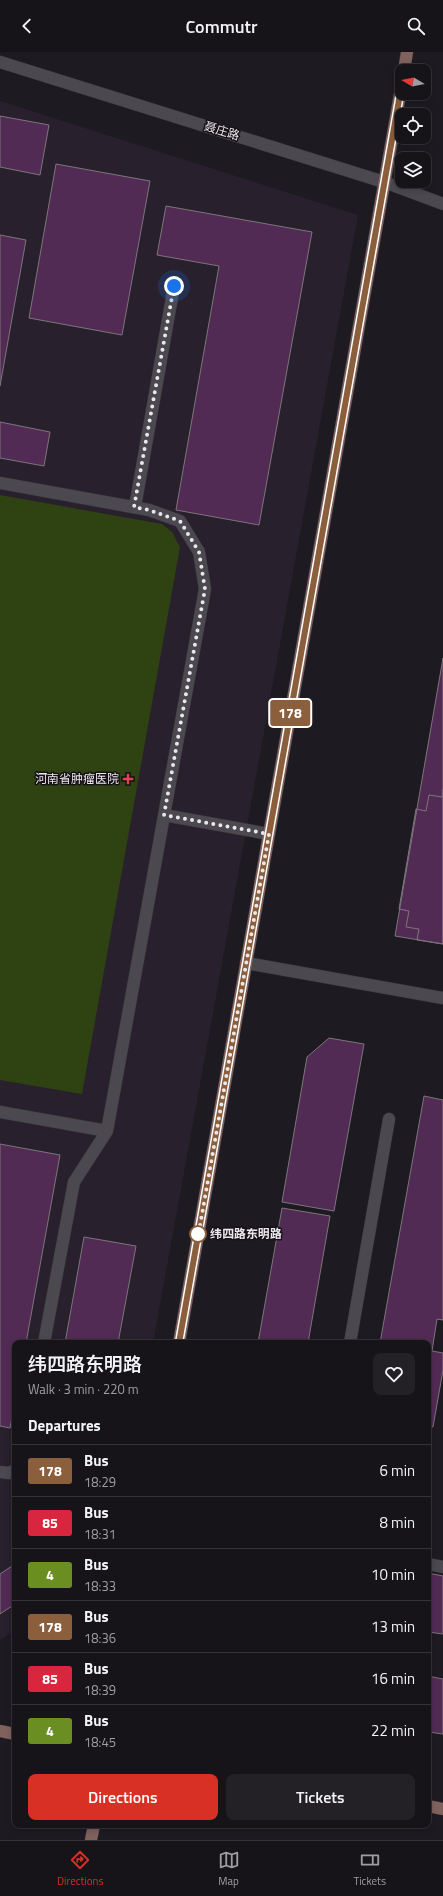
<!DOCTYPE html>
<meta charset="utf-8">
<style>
:root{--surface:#161419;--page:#232126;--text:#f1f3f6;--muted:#9e9ea2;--line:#353338;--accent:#d93025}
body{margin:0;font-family:"Titillium Web","Noto Sans SC",sans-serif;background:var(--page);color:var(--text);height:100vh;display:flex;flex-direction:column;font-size:15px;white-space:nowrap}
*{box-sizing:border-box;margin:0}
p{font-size:13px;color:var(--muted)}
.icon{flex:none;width:22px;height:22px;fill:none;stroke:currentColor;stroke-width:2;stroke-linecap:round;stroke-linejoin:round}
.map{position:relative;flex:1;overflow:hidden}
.details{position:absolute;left:12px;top:1288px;width:419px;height:488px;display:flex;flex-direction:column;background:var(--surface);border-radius:8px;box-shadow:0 2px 6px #0003,0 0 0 1px var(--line)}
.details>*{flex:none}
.badge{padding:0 8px;border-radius:3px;font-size:14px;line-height:26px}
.needle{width:26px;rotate:280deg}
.buttons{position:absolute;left:395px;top:12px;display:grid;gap:8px}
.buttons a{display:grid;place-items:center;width:36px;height:36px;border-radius:8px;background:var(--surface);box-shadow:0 2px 6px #0003,0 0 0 1px var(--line);font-size:20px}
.you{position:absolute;width:20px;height:20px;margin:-10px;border:3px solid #fff;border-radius:50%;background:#1a73e8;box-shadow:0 0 0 6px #1a73e833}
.map>.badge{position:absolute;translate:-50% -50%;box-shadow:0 0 0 2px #fff}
h2{padding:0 16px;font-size:15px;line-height:36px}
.round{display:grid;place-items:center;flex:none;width:42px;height:42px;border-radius:8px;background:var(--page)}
.head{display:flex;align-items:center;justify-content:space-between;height:68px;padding:0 16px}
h1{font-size:19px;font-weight:600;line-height:30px}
.action{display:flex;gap:8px;margin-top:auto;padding:8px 16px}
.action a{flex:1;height:46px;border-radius:8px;background:var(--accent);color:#fff;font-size:16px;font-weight:600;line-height:46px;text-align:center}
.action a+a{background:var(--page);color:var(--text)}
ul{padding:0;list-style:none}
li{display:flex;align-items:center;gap:12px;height:52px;padding:0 16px;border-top:1px solid var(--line)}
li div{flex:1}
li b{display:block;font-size:15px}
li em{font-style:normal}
li .badge{min-width:44px;font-weight:700;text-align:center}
header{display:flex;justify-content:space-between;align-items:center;height:52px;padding:0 16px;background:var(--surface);font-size:18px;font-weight:600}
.menu{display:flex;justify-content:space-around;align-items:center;height:56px;border-top:1px solid var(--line);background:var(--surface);font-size:11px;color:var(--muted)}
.menu a{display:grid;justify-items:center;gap:2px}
.menu .selected{color:var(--accent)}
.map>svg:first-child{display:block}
</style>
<header><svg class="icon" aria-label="back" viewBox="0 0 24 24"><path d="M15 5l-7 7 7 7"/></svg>Commutr<svg class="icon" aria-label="search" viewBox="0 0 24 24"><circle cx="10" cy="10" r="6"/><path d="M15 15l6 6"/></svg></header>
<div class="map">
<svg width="443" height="1788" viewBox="0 0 443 1788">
<rect width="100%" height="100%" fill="#1e1a21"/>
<path fill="#28212d" d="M0 49 358 163 153 1291H15V1578L0 1588Z"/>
<path fill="#2f4211" d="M0 443 162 472 172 480 180 495 82 1042 0 1028Z"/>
<path fill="#522b54" stroke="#7c757c" d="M0 64 49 73 40 123 0 115Z
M56 112 150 129 122 283 29 266Z
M166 154 312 180 259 473 176 458 219 214 157 203Z
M0 183 26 188 0 334Z
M0 370 50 380 44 414 0 406Z
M443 606V892L395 884Z
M443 737V892L417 888 419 877 406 875 409 859 399 857 416 757 426 759 429 743 442 745Z
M329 986 364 992 334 1159 282 1150 307 1005Z
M424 1044 443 1048V1268L437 1267 432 1299 443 1301V1318L433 1375 428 1374V1291H380Z
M0 1092 60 1103 26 1291H15V1351L10 1376 0 1374Z
M282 1156 330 1164 308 1291H258Z
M84 1185 136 1194 118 1291H65Z
M15 1512V1552L0 1562V1522Z
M428 1521 443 1524V1582L428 1580Z
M428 1624 443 1627V1682L428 1680Z"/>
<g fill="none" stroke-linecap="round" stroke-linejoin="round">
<g stroke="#3a373c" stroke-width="13">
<path id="lane" d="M0 431 149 458 180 469 199 500 205 537 107 1079 74 1130 44 1291
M135 455 174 234
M164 763 269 782
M246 911 443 946
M0 1060 107 1079
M350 1291 389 1067
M0 1420 9 1421 15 1418
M428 1512 443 1515"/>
</g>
<g stroke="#3a373c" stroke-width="13">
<path id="street" d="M0 10 384 130 443 152"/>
</g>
<g stroke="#3a373c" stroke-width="13">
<path id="secondary" d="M404 19 407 0
M179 1291 402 31
M0 1679 15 1682
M428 1754 443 1757
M91 1788 94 1773"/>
</g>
<use href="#lane" stroke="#4c484f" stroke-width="12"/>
<use href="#street" stroke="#4c484f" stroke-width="12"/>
<use href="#secondary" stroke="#7f615e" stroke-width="12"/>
</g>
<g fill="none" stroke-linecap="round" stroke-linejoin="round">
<g stroke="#fff" stroke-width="9">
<path id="line" d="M179 1291 402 31"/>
</g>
<use href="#line" stroke="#8b5e3c" stroke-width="6"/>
<path stroke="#eae7ec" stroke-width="4" stroke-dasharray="0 7.2" d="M174 234 134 455 149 458 180 469 199 500 205 537 164 763 269 782 198 1185V1182"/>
</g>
<path fill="#e0444e" stroke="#151117" stroke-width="1.5" d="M126 721h4v4h4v4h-4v4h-4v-4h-4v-4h4z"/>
<circle fill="#fff" stroke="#8b5e3c" stroke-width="2" cx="198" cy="1182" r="8"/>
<g text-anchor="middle" stroke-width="3" stroke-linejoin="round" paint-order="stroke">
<g font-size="12" fill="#eae7ec" stroke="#151117">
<text transform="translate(222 79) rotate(17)" y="4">聂庄路</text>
</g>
<g font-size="12" fill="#eae7ec" stroke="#151117" text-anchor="end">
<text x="119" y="731">河南省肿瘤医院</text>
</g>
<g font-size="12" font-weight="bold" fill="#eae7ec" stroke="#151117" text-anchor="start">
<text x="210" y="1186">纬四路东明路</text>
</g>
</g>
</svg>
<div class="buttons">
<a><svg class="needle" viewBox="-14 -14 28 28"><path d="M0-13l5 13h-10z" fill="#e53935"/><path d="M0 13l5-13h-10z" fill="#9e9ea2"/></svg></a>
<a><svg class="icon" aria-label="locate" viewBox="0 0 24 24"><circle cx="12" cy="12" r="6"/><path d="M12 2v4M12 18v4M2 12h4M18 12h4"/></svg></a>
<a><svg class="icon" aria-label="layers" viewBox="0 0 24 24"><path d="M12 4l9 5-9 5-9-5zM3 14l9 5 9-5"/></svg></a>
</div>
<div class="you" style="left:174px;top:234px"></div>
<b class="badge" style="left:290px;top:661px;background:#8b5e3c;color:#fff">178</b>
<section class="details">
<div class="head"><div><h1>纬四路东明路</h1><p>Walk · 3 min · 220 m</p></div><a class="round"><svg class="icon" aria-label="heart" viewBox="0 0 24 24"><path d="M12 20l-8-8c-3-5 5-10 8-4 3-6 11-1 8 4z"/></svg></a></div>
<h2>Departures</h2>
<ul>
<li><span class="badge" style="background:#8b5e3c;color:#fff">178</span><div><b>Bus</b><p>18:29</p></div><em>6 min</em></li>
<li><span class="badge" style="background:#d7263d;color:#fff">85</span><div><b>Bus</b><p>18:31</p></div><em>8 min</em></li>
<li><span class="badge" style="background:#6b8e23;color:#fff">4</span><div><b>Bus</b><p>18:33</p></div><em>10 min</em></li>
<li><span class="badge" style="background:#8b5e3c;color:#fff">178</span><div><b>Bus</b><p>18:36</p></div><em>13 min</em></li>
<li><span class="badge" style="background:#d7263d;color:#fff">85</span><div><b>Bus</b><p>18:39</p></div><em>16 min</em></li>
<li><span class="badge" style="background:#6b8e23;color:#fff">4</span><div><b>Bus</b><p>18:45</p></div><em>22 min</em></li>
</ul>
<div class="action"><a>Directions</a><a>Tickets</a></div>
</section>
</div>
<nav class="menu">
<a class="selected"><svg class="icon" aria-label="directions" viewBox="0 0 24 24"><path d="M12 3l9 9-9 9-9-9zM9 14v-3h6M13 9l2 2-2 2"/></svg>Directions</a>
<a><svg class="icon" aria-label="map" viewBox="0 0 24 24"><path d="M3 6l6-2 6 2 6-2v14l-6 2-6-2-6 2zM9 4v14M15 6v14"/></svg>Map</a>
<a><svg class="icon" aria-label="tickets" viewBox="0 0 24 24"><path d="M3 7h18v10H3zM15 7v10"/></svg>Tickets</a>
</nav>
